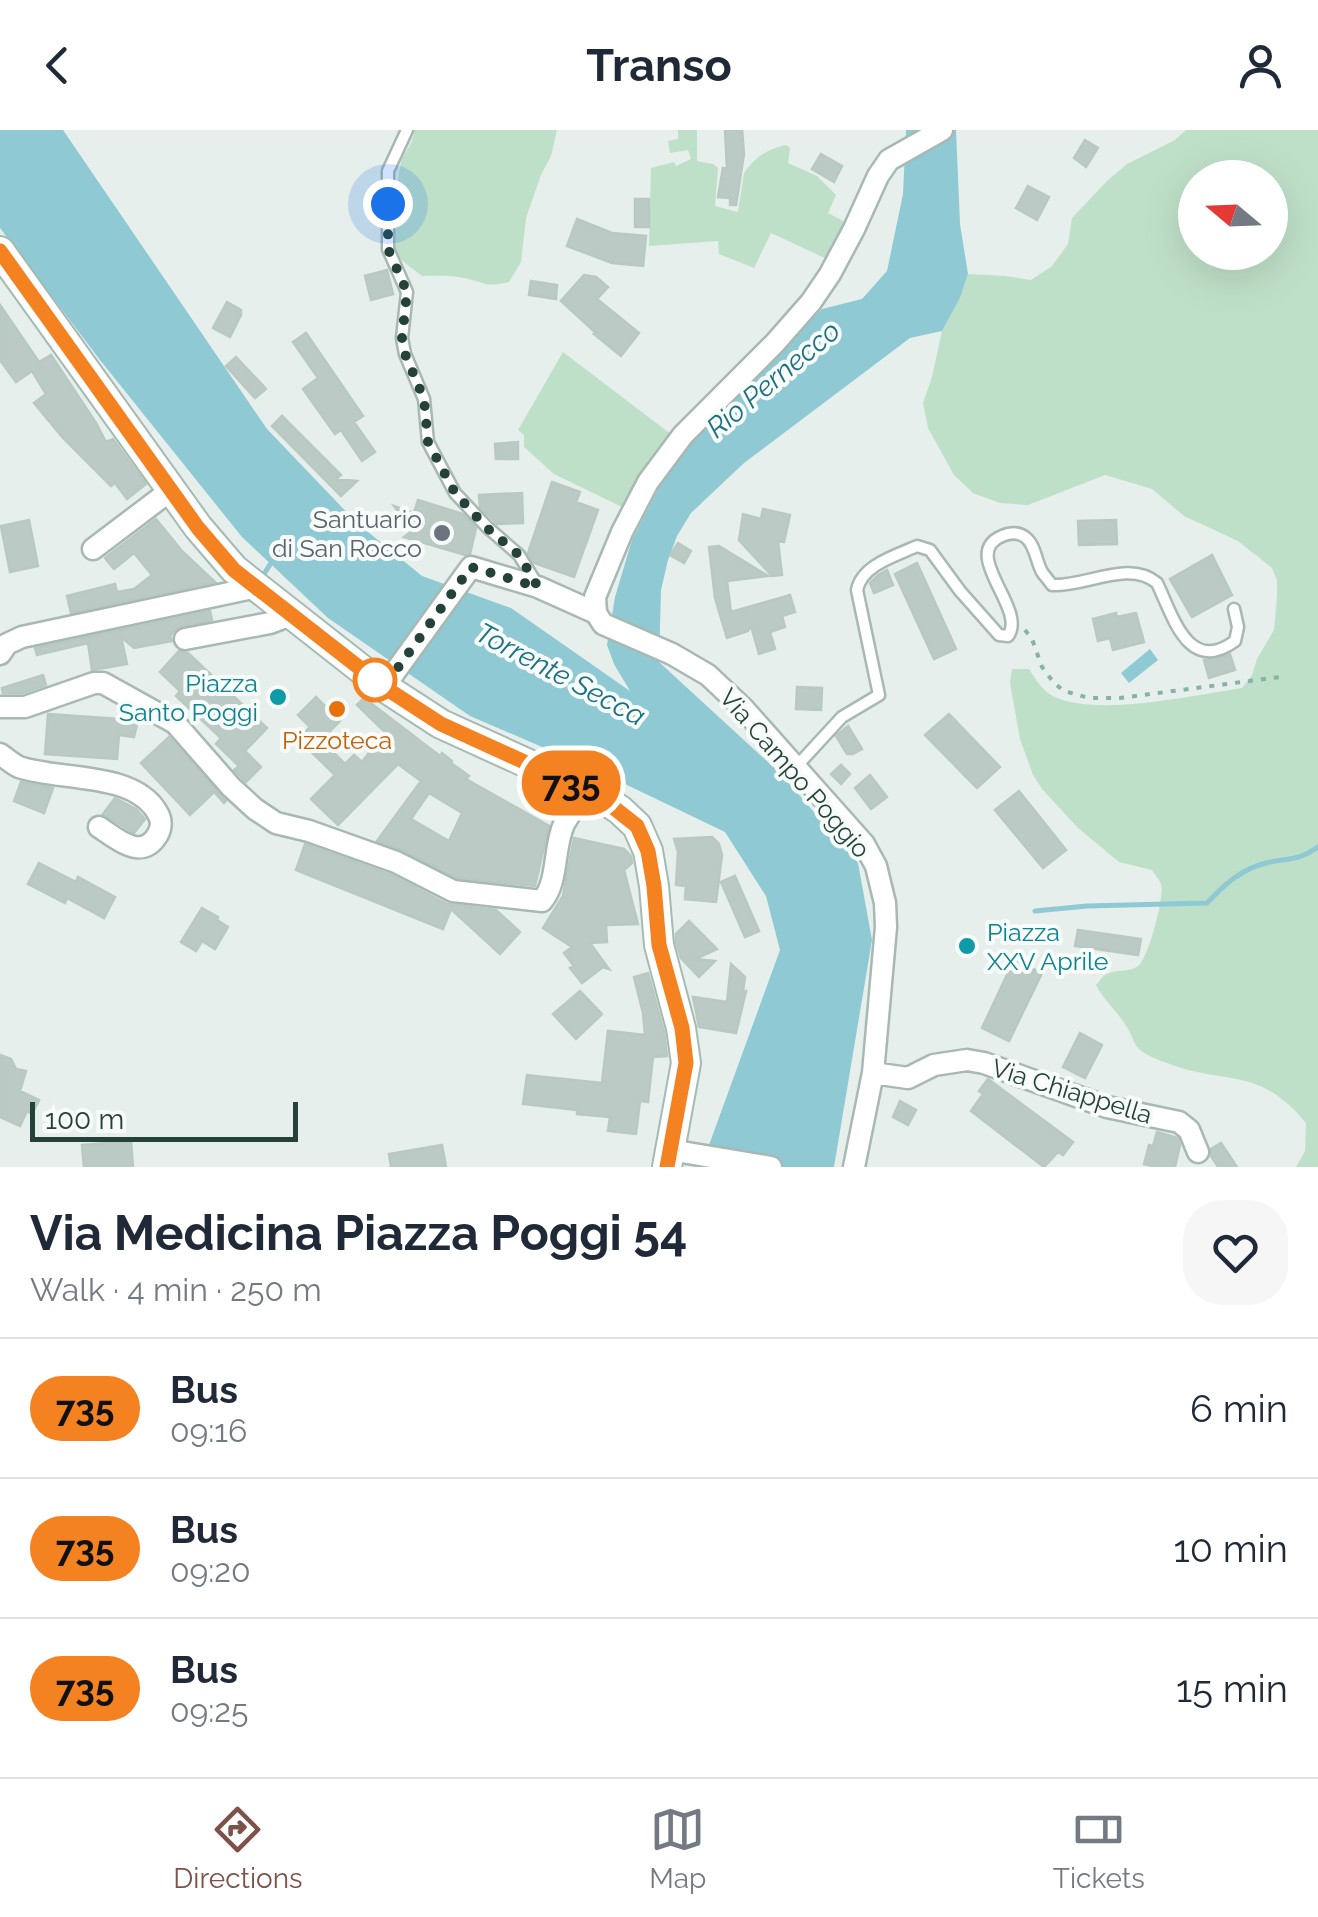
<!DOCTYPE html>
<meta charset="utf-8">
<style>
:root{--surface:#fff;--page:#f6f6f7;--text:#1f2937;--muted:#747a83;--line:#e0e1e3;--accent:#7f5249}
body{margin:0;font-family:Raleway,sans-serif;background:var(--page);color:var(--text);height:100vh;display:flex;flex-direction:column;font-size:38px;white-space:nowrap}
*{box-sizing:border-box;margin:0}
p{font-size:32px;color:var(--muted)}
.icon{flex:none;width:55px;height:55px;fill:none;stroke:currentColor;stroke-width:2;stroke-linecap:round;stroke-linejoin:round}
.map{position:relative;height:1037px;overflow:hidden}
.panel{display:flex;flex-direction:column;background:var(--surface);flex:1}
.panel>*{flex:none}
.badge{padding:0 20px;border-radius:32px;font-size:35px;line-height:65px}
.needle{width:65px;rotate:289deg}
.buttons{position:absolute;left:1178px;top:30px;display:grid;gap:20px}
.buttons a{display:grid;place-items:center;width:110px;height:110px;border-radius:50%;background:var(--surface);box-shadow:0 10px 40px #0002;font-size:50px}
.scale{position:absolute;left:30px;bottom:25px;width:268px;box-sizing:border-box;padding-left:10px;border:5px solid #24423a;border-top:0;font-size:28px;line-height:35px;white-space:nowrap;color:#24423a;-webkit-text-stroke:8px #f7fbf9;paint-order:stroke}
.you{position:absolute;width:50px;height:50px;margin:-25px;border:8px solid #fff;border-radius:50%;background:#1a73e8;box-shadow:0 0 0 15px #1a73e833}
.map>.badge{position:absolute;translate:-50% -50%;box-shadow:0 0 0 5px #fff}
.round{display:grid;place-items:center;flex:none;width:105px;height:105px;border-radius:40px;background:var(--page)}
.overview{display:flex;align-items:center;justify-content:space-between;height:170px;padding:0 30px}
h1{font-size:48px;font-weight:700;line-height:75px}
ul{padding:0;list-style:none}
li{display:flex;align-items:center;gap:30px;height:140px;padding:0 30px;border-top:2px solid var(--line)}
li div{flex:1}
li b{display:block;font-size:38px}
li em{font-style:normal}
li .badge{min-width:110px;font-weight:700;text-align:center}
header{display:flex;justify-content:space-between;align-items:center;height:130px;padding:0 30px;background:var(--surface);font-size:45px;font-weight:700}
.dock{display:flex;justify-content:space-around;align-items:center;height:140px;border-top:2px solid var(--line);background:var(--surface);font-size:28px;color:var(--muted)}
.dock a{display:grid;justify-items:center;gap:5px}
.dock .selected{color:var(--accent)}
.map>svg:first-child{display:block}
</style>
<header><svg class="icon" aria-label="back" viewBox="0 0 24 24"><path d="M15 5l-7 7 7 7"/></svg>Transo<svg class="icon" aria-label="person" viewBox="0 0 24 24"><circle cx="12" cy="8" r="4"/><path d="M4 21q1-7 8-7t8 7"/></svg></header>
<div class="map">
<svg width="1318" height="1037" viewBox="0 0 1318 1037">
<rect width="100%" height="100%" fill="#e6efeb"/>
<path fill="#bfe0c8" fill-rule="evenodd" d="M414 0H557L551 26 541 45 526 88 521 132 509 152C482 158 487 152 463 148 449 145 436 146 422 146 413 139 397 129 394 118 391 107 398 40 402 29 407 18 414 13 414 0Z
M678 0H697V31L713 34 718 38 715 76 738 82 744 43C755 27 767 19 786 15L790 18 788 33 817 46 836 65 828 83 849 94 829 130 771 103 754 138 719 124 718 111 649 116 651 38 674 32 676 36 691 29 688 20 670 23 668 11 678 9Z
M1186 0H1318V1037H1296L1305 1021 1306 993C1258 935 1226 956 1167 933 1159 930 1145 925 1139 919 1134 915 1132 905 1128 899 1119 883 1105 872 1096 855 1100 851 1102 846 1107 844 1117 839 1128 843 1138 836 1148 829 1165 766 1161 754 1159 749 1155 745 1152 740L1119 732 1078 698 1042 659 1033 645 1020 609 1010 553 1012 539H1029C1036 550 1043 562 1055 567 1099 587 1194 565 1242 558L1252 545 1257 529 1274 500 1277 467V450L1272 438 1238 411 1184 386 1152 359 1105 345 1028 375 1000 373 973 363 954 345 928 298 923 273 932 247 942 201 960 168 968 144 1005 146 1031 150 1052 136 1068 114 1072 88 1108 50 1127 34 1175 10ZM1195 48H1270V122H1195Z
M563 222 672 305 624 378 554 344 524 317V305L518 300Z"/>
<path fill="#8ec9d4" d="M0 0H63L267 299 357 393 422 446 511 478 630 561 614 534 607 515 615 467 632 410 664 348 692 310 822 179 862 169 887 141 903 64 906 0H956L960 94 968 144 960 168 942 201 910 208 744 333 691 383 677 406 668 430 661 460 659 532 781 644 858 733 872 810 834 1037H701L780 820 766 766 725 702 600 642 470 586 328 488 242 407 100 230 0 98Z
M1150 519 1158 530 1129 553 1121 543Z"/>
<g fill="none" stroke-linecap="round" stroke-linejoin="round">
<path stroke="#8ec9d4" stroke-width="5" d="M264 444 273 430
M1035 781 1087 776 1207 773C1224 755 1241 739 1266 733 1287 728 1299 731 1318 717"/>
</g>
<path fill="#bbcac4" stroke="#b8c9c2" stroke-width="2.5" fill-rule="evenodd" d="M725 0H742L744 24 736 75H730V68L718 67 723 38 727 39Z
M1085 10 1098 18 1086 37 1074 28Z
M821 24 842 36 834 52 812 39Z
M1028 56 1049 67 1037 90 1016 78Z
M635 69H649V97H635Z
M577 89 612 103 646 106 643 136 612 133 567 116Z
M387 140 393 164 371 170 365 146Z
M584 145 596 147 608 157 597 169 639 203 621 226 594 204 596 203 561 171Z
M531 151 557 155 556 169 529 165Z
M227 172 241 180V185L230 207 213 198Z
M0 175 39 232 51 225 96 293 106 312 113 309 146 354 127 369 115 353 111 356 63 308 34 273 46 264 32 241 16 252 0 230Z
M306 203 363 286 354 292 375 322 362 331 341 300 335 304 303 259 318 248 293 212Z
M236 227 266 259 255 268 226 236Z
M282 286 341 345 336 349 357 351 341 366 272 296Z
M518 312V329H496L495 314Z
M552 352 580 362 576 372 598 380 574 447 534 433 528 423Z
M522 363 523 393 497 394 480 377 479 365Z
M418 370 463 384 476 398 470 424 465 425 404 407 412 401 394 376 414 383Z
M763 379 790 385 784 412 778 411 782 445 772 446 739 410 743 384 761 389Z
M156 389 182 421 215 452 71 483 67 466 115 454 117 462 134 459 152 445 134 423 114 439 105 428Z
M29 390 38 436 10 442 1 396Z
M1116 390 1117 414 1079 415 1078 391Z
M678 413 691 421 684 433 670 425Z
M719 416 768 446 727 451 731 482 790 465 795 482 782 486 785 497 770 502 775 519 759 524 751 496 748 501 727 508 715 468 709 417Z
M1212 425 1232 465 1192 487 1170 449Z
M917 433 956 519 934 529 895 444Z
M887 440 893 455 874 463 870 453 878 445Z
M210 481 212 490 177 498 170 506 172 511 134 518 121 507 127 534 92 540 88 513 37 525 35 518Z
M1116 483 1117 487 1136 483 1144 512 1113 520 1110 508 1098 511 1093 489Z
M179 521 188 523 267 598 245 621 261 637 246 652 234 640 239 636 216 614 221 608 176 566 180 561 160 542Z
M1230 524 1235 540 1209 548 1204 530 1220 528Z
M43 545 46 555 23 563H3L2 558Z
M797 557 822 558 821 580 796 579Z
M316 567 340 591 321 610 345 634 354 625 362 632 385 602 357 575 364 568 440 626 442 623 452 631 451 633 469 646 466 649 549 696 535 756 457 748 402 720 377 711 421 651 398 634 338 695 311 669 335 645 298 609 310 597 298 585ZM429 663 462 683 449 711 411 689Z
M48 584 120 589V585L138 590 134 607 119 605 117 629 45 624Z
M949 584 1000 637 977 658 925 605Z
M848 596 862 619 853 624H847L836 606Z
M169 607 226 671 224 673 214 662 190 685 141 633Z
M841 635 850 644 841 654 831 644Z
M870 645 887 667 871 679 855 658Z
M21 652 53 658 44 683 14 671Z
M1019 661 1066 720 1043 738 995 680Z
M115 668 136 679 145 689 134 703 103 684Z
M712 707 719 714 722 725 716 772 685 769 686 756 676 755 678 722 674 709Z
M574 708 624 719 631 726 632 733 624 740 638 794 606 795 607 812 590 813 609 839 603 837 582 853 570 838 574 836 564 823 572 817 543 798 563 766Z
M305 714 391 745 447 774 496 780 520 802 500 824 451 779 443 799 296 740Z
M39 733 76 752 78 747 115 767 104 788 67 768 65 773 28 754Z
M735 746 759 801 745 807 721 752Z
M202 778 218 787 217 790 228 797 215 819 202 811 196 821 181 812Z
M689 791 717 819 695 829 715 831 699 847 681 828 676 812V804Z
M1078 800 1141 809 1138 825 1075 816Z
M1014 830 1042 843 1009 911 982 898Z
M731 834 745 847 743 861H746L736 903 699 897 693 867 727 872Z
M648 843 664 902 667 926 653 927 648 972 640 971 636 1004 608 1001 610 987 577 984V980L523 974 527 945 602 953 608 901 645 905 643 883 634 847Z
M580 861 602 884 576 909 553 884Z
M1080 903 1102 915 1085 948 1063 937Z
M0 925 11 929 16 939 26 941 20 961 39 970 32 984 27 981 20 996 0 987Z
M988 949 1073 1012 1063 1025 1058 1022 1044 1037 971 981 983 964 979 961Z
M900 971 916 980 908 995 893 987Z
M1157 1002 1178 1008 1180 1015 1175 1037H1156L1144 1034 1149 1015 1153 1016Z
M131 1011 133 1037H84L82 1015Z
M1221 1013 1237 1037H1218L1211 1026V1019Z
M442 1015 446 1037H391L389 1024Z"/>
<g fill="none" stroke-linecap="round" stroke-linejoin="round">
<g stroke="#a8b8b2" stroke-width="15">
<path id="service" d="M407 0 388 41V119L407 162 402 208 405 224 424 269 428 312 455 363 487 397 519 425 538 456
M795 638 842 587 879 565 857 460C862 435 895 426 917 416L930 420 960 461 999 505 1008 506C1028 479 959 424 1002 406 1009 403 1018 402 1025 407 1035 414 1036 431 1042 442 1044 445 1050 452 1052 455 1086 457 1129 429 1157 453 1173 486 1188 545 1235 511L1238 497 1234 479"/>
</g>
<g stroke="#a8b8b2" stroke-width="25">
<path id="minor" d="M93 419 171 360
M185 509 270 493 293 484
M0 524 7 514 22 507 257 457
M384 557 471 437 538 457 596 483
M0 577H25L94 553H103L175 593 231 657 255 679 276 693 309 701 396 732 453 761 542 771C559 751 553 718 564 694 570 683 579 671 586 660
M0 624C6 628 12 634 19 637 59 651 133 641 157 682 162 690 162 696 158 704 142 732 117 709 99 697
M873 943 908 948 934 935 967 930 984 933 1107 977 1179 992 1189 1000 1198 1022
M670 1020 771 1037
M854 1037 873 943 886 797 885 773 876 736 864 714 743 578 708 545 672 524 603 494 596 483 595 467 622 402 648 352 683 305 775 213 811 172 830 144 854 99 878 46 889 30 942 0"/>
</g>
<g stroke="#a4bbb3" stroke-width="32">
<path id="secondary" d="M0 121 198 397 234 439 384 557 441 594 599 666 620 680 637 696 648 721 654 756 659 815 681 898 686 933 667 1037"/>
</g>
<path stroke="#86b3a5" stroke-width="4" stroke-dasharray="5 8" stroke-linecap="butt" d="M1025 500 1032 509 1042 537 1054 553 1064 561 1089 568H1120L1280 547"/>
<use href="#service" stroke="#fff" stroke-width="10"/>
<use href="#minor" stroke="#fff" stroke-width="20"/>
<use href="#secondary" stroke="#fff" stroke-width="28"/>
</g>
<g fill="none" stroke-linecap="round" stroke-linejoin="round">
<g stroke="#fff" stroke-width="22">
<path id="line" d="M0 121 198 398 234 440 384 557 441 594 599 666 637 696 648 721 654 756 659 815 682 898 686 933 667 1037"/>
</g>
<use href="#line" stroke="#f58220" stroke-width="15"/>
<path stroke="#24423a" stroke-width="10" stroke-dasharray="0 18" d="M375 550 384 557 471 437 538 457 519 425 487 398 455 363 428 312 424 269 405 224 402 208 407 162 388 119V74"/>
</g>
<circle fill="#6b7280" stroke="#f7fbf9" stroke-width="4" cx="442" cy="403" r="10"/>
<circle fill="#fff" stroke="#f58220" stroke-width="5" cx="375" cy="550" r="20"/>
<g fill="#0f9aa8" stroke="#f7fbf9" stroke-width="4">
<circle cx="278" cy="567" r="10"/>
<circle cx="967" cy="816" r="10"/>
</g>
<circle fill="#e8710a" stroke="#f7fbf9" stroke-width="4" cx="337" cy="579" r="10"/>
<g text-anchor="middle" stroke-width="8" stroke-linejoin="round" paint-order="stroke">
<g font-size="25" fill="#5b616d" stroke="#f7fbf9" text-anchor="end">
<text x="422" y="398">Santuario<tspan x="422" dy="29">di San Rocco</tspan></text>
</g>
<g font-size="25" fill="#0d838f" stroke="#f7fbf9" text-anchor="end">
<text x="258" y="562">Piazza<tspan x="258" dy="29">Santo Poggi</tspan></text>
<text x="987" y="811" text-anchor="start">Piazza<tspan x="987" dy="29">XXV Aprile</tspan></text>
</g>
<g font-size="25" fill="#c56008" stroke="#f7fbf9">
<text x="337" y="619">Pizzoteca</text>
</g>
<g font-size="25" fill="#24423a" stroke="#f7fbf9">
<text transform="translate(795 643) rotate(49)" y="9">Via Campo Poggio</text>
<text transform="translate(1072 961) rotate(17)" y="9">Via Chiappella</text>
</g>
<g font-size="28" font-style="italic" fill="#1c6f80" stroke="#f7fbf9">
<text transform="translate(773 249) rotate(-40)" y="10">Rio Pernecco</text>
<text transform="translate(561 544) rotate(28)" y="10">Torrente Secca</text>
</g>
</g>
</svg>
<div class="buttons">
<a><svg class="needle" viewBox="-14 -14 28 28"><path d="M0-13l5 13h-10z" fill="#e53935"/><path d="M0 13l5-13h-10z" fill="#747a83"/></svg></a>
</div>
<div class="scale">100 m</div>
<div class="you" style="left:388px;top:74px"></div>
<b class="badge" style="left:571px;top:653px;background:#f58220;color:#111">735</b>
</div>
<section class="panel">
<div class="overview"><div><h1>Via Medicina Piazza Poggi 54</h1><p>Walk · 4 min · 250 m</p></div><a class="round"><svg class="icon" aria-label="heart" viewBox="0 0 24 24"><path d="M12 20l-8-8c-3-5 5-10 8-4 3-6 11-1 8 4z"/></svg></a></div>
<ul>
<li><span class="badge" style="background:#f58220;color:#111">735</span><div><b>Bus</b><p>09:16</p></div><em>6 min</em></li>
<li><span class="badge" style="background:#f58220;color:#111">735</span><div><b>Bus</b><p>09:20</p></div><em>10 min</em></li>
<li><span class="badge" style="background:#f58220;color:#111">735</span><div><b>Bus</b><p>09:25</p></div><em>15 min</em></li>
</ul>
</section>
<nav class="dock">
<a class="selected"><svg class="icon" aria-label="directions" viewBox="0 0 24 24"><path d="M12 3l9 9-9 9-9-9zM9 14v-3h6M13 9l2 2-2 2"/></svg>Directions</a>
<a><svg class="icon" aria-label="map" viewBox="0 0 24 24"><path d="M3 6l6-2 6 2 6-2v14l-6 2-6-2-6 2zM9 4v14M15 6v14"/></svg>Map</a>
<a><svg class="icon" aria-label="tickets" viewBox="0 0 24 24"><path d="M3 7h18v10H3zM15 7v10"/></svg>Tickets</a>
</nav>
